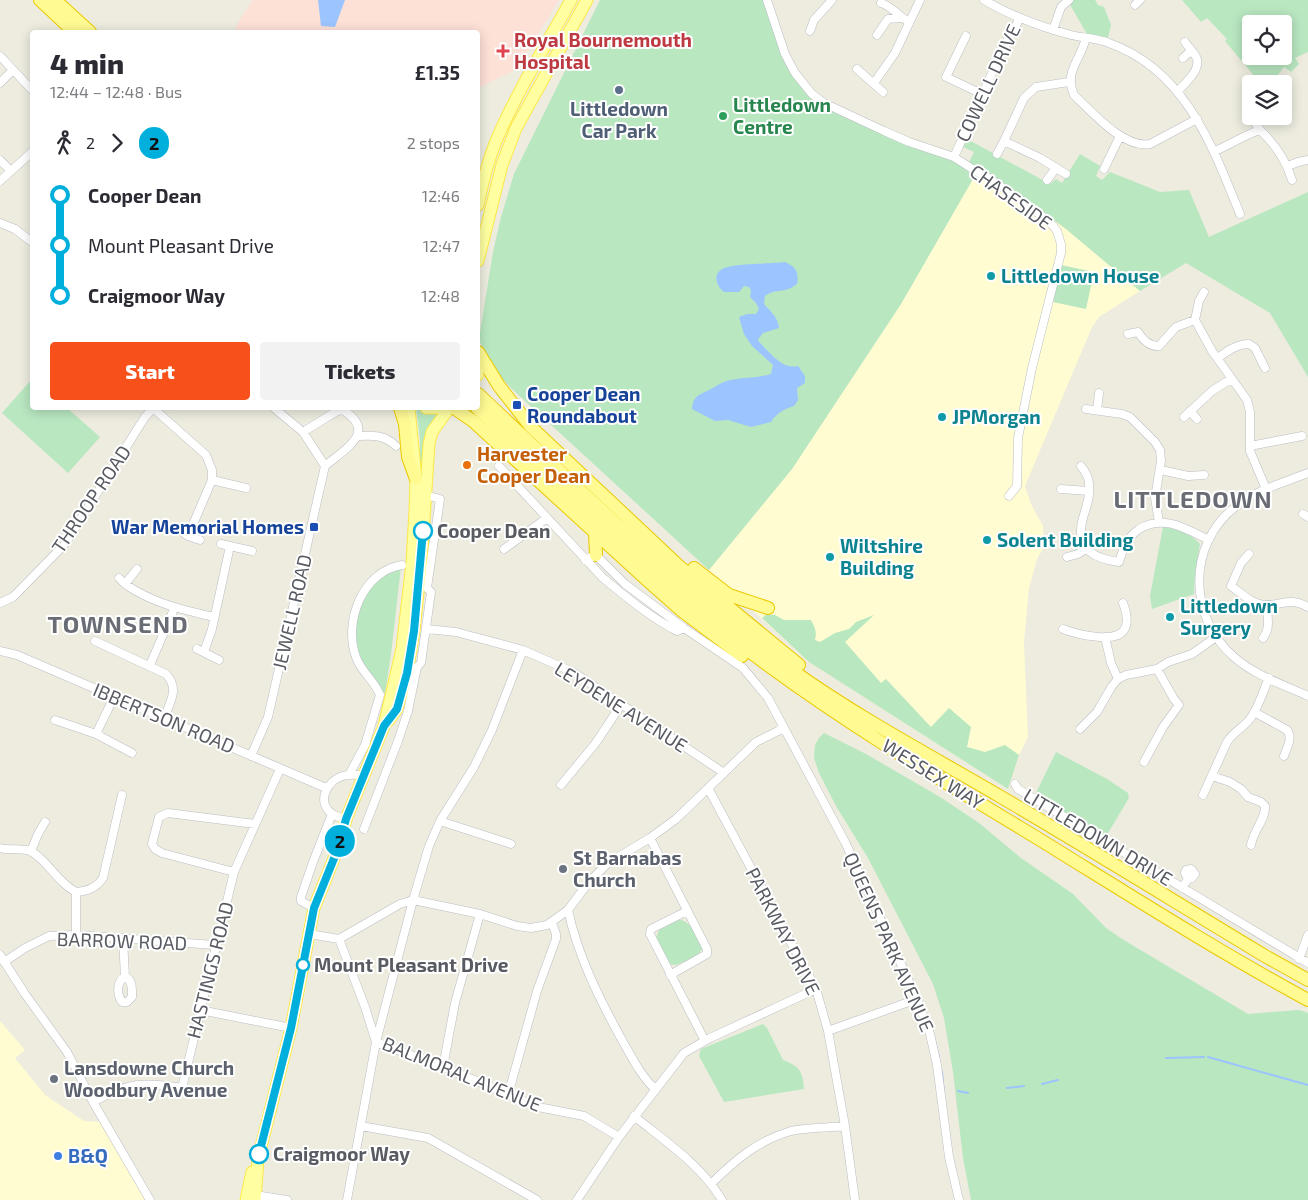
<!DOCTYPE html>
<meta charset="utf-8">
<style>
:root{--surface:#fff;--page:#f2f2f3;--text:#2b2b33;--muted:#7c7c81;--accent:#f7501a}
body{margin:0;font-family:"Exo 2",sans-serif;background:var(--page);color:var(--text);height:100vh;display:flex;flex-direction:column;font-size:19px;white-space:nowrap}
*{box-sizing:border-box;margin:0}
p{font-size:16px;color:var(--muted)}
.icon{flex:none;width:28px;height:28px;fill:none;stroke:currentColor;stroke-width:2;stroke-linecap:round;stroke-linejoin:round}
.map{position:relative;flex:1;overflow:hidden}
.drawer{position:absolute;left:30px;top:30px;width:450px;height:380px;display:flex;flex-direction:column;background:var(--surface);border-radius:5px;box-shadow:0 2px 12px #0003}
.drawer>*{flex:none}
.badge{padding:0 10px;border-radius:16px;font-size:18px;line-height:32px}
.controls{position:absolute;left:1242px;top:15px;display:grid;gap:10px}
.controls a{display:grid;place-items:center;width:50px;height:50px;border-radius:5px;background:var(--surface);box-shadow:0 2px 12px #0003;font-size:25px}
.map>.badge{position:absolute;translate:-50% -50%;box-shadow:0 0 0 2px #fff}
.legs{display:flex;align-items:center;gap:8px;height:55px;padding:0 20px;font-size:16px}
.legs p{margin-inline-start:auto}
.overview{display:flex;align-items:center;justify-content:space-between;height:85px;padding:0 20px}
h1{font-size:28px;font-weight:800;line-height:38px}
.action{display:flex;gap:10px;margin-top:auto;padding:10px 20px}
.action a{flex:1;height:58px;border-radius:5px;background:var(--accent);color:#fff;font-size:20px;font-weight:800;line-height:58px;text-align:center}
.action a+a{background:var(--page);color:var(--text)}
ul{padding:0 20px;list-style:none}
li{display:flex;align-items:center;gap:18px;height:50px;font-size:19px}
li i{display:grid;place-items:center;width:8px;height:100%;margin:0 6px;background:currentColor}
li i::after{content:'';width:12px;height:12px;margin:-6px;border:4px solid;border-radius:50%;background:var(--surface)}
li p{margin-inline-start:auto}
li:first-child i{background:linear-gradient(#0000 50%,currentColor 0)}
li:last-child i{background:linear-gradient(currentColor 50%,#0000 0)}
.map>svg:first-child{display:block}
</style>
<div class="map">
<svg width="1308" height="1200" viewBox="0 0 1308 1200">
<rect width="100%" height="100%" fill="#edecdf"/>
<path fill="#fffcd1" d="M977 172 1012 189 1066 229 1140 291 1099 317 1092 327 1025 486 1031 504 1043 526 1044 547 1037 559 1029 588 1024 642 1028 737 1019 755 1008 789 809 662 709 570 792 469 901 304Z
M0 1021 25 1050 15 1058 45 1095 84 1121 105 1122 151 1200H0Z"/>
<path fill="#fde1d7" d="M253 0H559L517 69 478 88V32H234L240 19Z"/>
<path fill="#b8e7c0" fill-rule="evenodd" d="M600 0H767L792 75 820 104 954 157 977 172 901 304 792 469 709 570 512 389 488 364 479 339 493 252 501 217 514 174Z
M1073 0H1095L1098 5 1104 7 1111 25 1108 38 1087 34 1069 3Z
M1182 0H1308V52L1295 58 1299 64 1291 72 1284 67C1278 75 1272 84 1261 84L1225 41 1227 39 1207 18 1201 22ZM1251 24H1284V56H1251Z
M967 139 1050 184 1056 179 1062 183 1080 154 1100 166 1096 176 1102 180 1110 172 1160 192 1189 190 1209 237 1308 192V377L1270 313 1186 263 1140 291 1066 229 1020 195 969 162 974 152 963 147Z
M1061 265 1094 272 1086 309 1053 302Z
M32 379V408H67L100 437 68 473 2 413Z
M416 408 442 413 422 481 419 480 420 439Z
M1163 527C1175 528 1192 534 1200 544L1195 575 1194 594 1152 609 1150 596Z
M401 567 391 654 385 694C380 690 378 683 374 678 367 669 360 660 357 648 351 622 362 587 386 573 390 570 396 569 401 567Z
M767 614 775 615 784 620H811C815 627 817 632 815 640L820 642 835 633 849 629 856 622 874 615 845 642 881 683 886 679 931 727 949 708 971 727 967 747 985 752 1005 745 1019 755 1008 789 809 662 762 618Z
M824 733 866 754 940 797 979 823 1021 858 1073 894 1106 928 1122 939 1248 1014 1299 1010 1308 1013V1200H971L963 1158 953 1072 944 1018 933 984 868 858 836 806 819 773 814 758 815 745 819 738Z
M1056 752 1107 779 1128 793 1129 798 1105 838 1034 797Z
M679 920C692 921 698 938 702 949L697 956 676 965 670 964 656 938 659 930Z
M763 1024 767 1028 783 1060C799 1066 803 1071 804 1089L724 1102 699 1056 701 1049Z"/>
<path fill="#9cc4ff" d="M318 0H345L335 27 321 26Z
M785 262C796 267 799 272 797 284 783 295 777 287 765 296L764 304C771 312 778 317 779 328L763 333 758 339 759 342C769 351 782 370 798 366L805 376V383L797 388 798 400 794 406C784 409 777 413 771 422L751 427 728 420 715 421 692 409C693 396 699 395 709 390 717 386 723 381 731 380 745 377 758 378 771 374L773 365 752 346 744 334 739 317 747 314H756L759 309 756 303 750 297 751 290 749 287 744 286 739 292H724C717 287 712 275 722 269 731 263 772 264 785 262Z"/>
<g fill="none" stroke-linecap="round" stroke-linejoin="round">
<path stroke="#9cc4ff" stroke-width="2" d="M934 1038 939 1057
M1208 1057 1308 1085
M1166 1058 1204 1057
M942 1072 944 1094
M1042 1084 1058 1080
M1007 1088 1024 1086
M958 1091 968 1093"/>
<g stroke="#bcbdc4" stroke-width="9">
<path id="minor" d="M767 0 785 54 795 73 812 94 824 103 884 131 909 142 954 157 977 172 989 178 1049 221 1057 231 1061 244V253L1032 368 1018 438 1017 486 1009 496
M984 0C1011 16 1041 27 1071 35 1083 38 1097 38 1109 43 1185 70 1212 145 1240 214
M881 3C893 7 898 16 909 22
M1135 5 1140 0
M1053 30 1061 7 1069 0
M810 31 814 20 832 0
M877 35 888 19 900 18
M966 36 946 77 982 94
M1086 38C1080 61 1064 72 1074 95 1092 112 1124 149 1150 144L1197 119
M0 56 32 90
M1183 58 1191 51
M857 69 883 92
M0 83 13 70
M874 83 895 53 920 0
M1178 91C1185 83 1200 71 1197 59 1195 53 1188 47 1185 42
M1249 114 1260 130
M1215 151C1230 145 1244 135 1260 130 1275 144 1286 160 1292 180
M997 154 1004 141
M954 157 1003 49 1020 18
M0 160 11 171
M1288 166 1298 162 1308 160
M1104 169 1120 136
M1066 174 1040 158 1004 141 1024 98 1036 87 1069 82
M1047 180 1056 168
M0 181 32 152
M0 223 15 229 32 242
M1204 292 1199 301 1195 320 1212 351 1247 400 1250 412V451L1266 489
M1128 334 1138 332C1143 340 1149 347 1159 346L1176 327 1195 320
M1218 358C1227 351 1237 344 1249 344L1255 348 1265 368
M153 408 206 455 212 470V480L188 536
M1086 409 1122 414 1130 417 1155 442 1160 450 1161 461 1155 498 1159 522
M1097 410 1099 393
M1190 411 1197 419
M1184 417 1212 391 1231 379
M303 432 337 411 343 410C378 432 345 449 325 466
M358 436C373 435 385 435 396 446
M1250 446 1302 436
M499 466 603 578C626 597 650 617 677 631L684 628
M1081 466C1085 471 1089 477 1089 484 1091 497 1085 509 1082 522 1076 550 1096 559 1119 562 1121 556 1123 549 1126 543 1129 537 1134 533 1139 529 1164 514 1186 529 1209 540
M1161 470 1188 476 1204 475
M1308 473C1283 483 1256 490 1235 507 1187 545 1188 617 1234 657 1254 675 1284 685 1308 696
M212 480 246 488
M1061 489 1089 491
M1303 514 1308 517
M177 528 188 536 200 540
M221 544 252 551
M504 549 547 518
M1249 554 1241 563 1231 586C1241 593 1253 605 1266 605 1284 605 1289 597 1308 607
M1067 557 1078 554 1087 548
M585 560 596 555 625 584 684 628 743 668 768 698 845 842 917 999 930 1034 937 1065 949 1157 959 1200
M119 578 125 584 137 569
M125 584C152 603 183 610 214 617
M0 603 13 597 65 544 145 417 153 408
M427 629 456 632 523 650 573 672 724 773
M1063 629C1076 634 1115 644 1124 630 1129 623 1126 611 1123 603
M1105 637 1111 663 1118 679
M1263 638C1271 628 1267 617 1267 605
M95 641 166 674C180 689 170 701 164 719
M197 649 219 660
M0 651 17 655 326 788
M204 652 212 629 230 546
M150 665 174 609
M380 695C375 681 361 672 356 657 343 621 363 571 402 565
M1254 712 1287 730C1293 738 1287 747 1284 756
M55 720 96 734 132 753
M1080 729 1097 712 1112 686 1118 679 1126 675 1157 669 1168 662 1192 654 1216 637
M96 734 114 697
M251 756 268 717 325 466 303 432 274 408
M1144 762 1163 727 1179 705 1174 699 1157 669
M349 775 365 745 380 695
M1212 776 1230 782 1241 789 1248 797 1261 802 1265 806C1266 819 1253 831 1251 845
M1015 784 1018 789 1308 963
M561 785 595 744 621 705
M708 788 816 989 828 1031 845 1126 855 1200
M1203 795 1227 742C1233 732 1243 728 1250 719 1259 707 1263 691 1269 678
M346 819C341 818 335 816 331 813 316 801 328 780 343 776 349 774 357 775 363 775
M440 821 511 844
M364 829 398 741 408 711 417 667 421 663 431 592 427 588 440 499 425 495
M650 838 707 949V954L670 975
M0 848C9 851 24 847 32 852 49 862 57 882 76 892
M31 851 38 834 45 822
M234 872 162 853 155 849 152 844 159 817 168 813 255 824
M1182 888 1188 879 1185 873 1186 870 1191 869 1195 874 1192 878 1188 879
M314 908 301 901V897L313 862 332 814
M568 910C578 957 600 1000 623 1042 633 1059 641 1076 655 1089
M687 911 651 929 650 934 705 1041
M309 934 339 939 400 904 413 900 480 914 517 926 531 928 547 925 568 910 588 883 608 863 650 838 676 819 756 742 784 728
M76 935V892C88 891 96 888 103 878L122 795
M123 938 125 977
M339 939 365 1007 376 1042 443 1067 538 1107 584 1116 619 1137
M0 955 25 994 67 1052 93 1102 150 1200
M1299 959 1308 935
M4 962 25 948 49 936 76 935 215 945
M125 977C133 979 132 990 132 997L127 1002H122C117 995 116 981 125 977Z
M200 1010 291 1028
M828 1031 917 999
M443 1067 455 1003 480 914
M508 1095 537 991 556 939V934L552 923
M93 1102C127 1083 143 1081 182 1088L234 872 280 769
M634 1116C666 1142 701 1165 722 1200
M361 1126 428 1138 537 1200
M712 1183C735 1160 759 1140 791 1131 808 1127 828 1128 845 1126
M255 1195 287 1200
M347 1200 376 1042 413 900 429 846 440 821 474 767 492 730 523 650
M577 1200 619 1137 684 1053 710 1038 816 989"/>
</g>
<g stroke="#fde847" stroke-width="13">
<path id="primary" d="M478 205C483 180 489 155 500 132 520 86 547 44 571 0
M478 261 502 165 516 128 587 0
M478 358V375
M426 408H445
M388 721 397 709 407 673 414 631 421 564 429 444 432 432 449 408
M246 1200 252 1172
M255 1200 258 1159 291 1028 314 908 339 846 346 819 384 726 402 649 412 563 415 511 416 479 409 408"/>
</g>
<g stroke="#ebc900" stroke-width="14">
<path id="trunk" d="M40 0 74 32
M55 0 90 32
M478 352 499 386 531 427 680 567 799 665
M478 394C580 489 679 589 793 671 859 718 931 756 1001 797 1090 849 1177 903 1265 956L1308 980
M400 408 405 424 408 457 416 479
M454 408 473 421 646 579 682 611 742 656
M477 408C565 489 649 576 745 648 837 718 936 777 1034 836 1125 892 1214 949 1308 1000
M595 533 596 555
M694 568 729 595 768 608"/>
</g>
<use href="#minor" stroke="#fff" stroke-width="8"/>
<use href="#primary" stroke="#ffffa1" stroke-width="11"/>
<use href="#trunk" stroke="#fffa92" stroke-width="12"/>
</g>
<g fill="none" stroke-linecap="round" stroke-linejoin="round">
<g stroke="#fff" stroke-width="11">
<path id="line-1" d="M259 1154 291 1028 314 908 339 846 346 819 384 726 397 709 407 673 414 631 423 531"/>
</g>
<use href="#line-1" stroke="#00afdb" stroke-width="8"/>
</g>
<path fill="#e0444e" stroke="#fff" stroke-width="2" d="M500.5 43.5h5v5h5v5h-5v5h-5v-5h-5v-5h5z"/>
<circle fill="#5c6f8a" stroke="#fff" stroke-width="2" cx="619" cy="90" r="5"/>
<circle fill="#2e9e5b" stroke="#fff" stroke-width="2" cx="723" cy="116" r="5"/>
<g fill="#0f9aa8" stroke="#fff" stroke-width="2">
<circle cx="991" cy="276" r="5"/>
<circle cx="942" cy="417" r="5"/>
<circle cx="987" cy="540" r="5"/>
<circle cx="830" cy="557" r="5"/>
<circle cx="1170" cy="617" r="5"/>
</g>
<g fill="#1a4fb4" stroke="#fff" stroke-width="2">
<rect x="512" y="400" width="10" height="10" rx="2.5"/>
<rect x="309" y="522" width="10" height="10" rx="2.5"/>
</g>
<circle fill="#e8710a" stroke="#fff" stroke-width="2" cx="467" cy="465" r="5"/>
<g fill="#fff" stroke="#00afdb" stroke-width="2.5">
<circle cx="423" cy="531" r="9"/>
<circle cx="303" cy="965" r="6"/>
<circle cx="259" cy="1154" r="9"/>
</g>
<g fill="#6b7280" stroke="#fff" stroke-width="2">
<circle cx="563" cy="869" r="5"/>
<circle cx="54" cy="1079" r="5"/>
</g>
<circle fill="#3f7fe0" stroke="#fff" stroke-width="2" cx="58" cy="1156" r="5"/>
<g text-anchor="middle" stroke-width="4" stroke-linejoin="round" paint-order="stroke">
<g font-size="19" font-weight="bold" fill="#be3a42" stroke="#fff" text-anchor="start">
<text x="514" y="47">Royal Bournemouth<tspan x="514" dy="22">Hospital</tspan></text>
</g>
<g font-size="19" fill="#585b62" stroke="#fff">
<text transform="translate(988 83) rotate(-65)" y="7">COWELL DRIVE</text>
<text transform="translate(1011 197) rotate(36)" y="7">CHASESIDE</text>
<text transform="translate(91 499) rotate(-56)" y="7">THROOP ROAD</text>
<text transform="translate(292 612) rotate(-77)" y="7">JEWELL ROAD</text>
<text transform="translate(621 707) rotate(32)" y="7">LEYDENE AVENUE</text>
<text transform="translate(164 718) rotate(23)" y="7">IBBERTSON ROAD</text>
<text transform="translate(933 774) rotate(32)" y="7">WESSEX WAY</text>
<text transform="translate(1098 837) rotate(31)" y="7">LITTLEDOWN DRIVE</text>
<text transform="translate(783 931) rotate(63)" y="7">PARKWAY DRIVE</text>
<text transform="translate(122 941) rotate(2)" y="7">BARROW ROAD</text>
<text transform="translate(889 942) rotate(66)" y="7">QUEENS PARK AVENUE</text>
<text transform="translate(210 970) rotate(-76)" y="7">HASTINGS ROAD</text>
<text transform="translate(462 1074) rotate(22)" y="7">BALMORAL AVENUE</text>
</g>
<g font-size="19" font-weight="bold" fill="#27864d" stroke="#fff" text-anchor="start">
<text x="733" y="112">Littledown<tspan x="733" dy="22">Centre</tspan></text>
</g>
<g font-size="19" font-weight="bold" fill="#4e5e75" stroke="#fff">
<text x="619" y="116">Littledown<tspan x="619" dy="22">Car Park</tspan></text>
</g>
<g font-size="19" font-weight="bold" fill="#0d838f" stroke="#fff" text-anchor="start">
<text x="1001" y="283">Littledown House</text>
<text x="952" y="424">JPMorgan</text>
<text x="997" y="547">Solent Building</text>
<text x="840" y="553">Wiltshire<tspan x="840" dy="22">Building</tspan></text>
<text x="1180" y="613">Littledown<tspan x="1180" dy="22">Surgery</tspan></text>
</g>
<g font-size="19" font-weight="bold" fill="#164399" stroke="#fff" text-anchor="start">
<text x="527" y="401">Cooper Dean<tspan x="527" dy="22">Roundabout</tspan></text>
<text x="304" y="534" text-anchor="end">War Memorial Homes</text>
</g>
<g font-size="19" font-weight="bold" fill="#c56008" stroke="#fff" text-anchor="start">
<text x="477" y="461">Harvester<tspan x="477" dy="22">Cooper Dean</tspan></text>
</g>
<g font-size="19" font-weight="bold" fill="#585b62" stroke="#fff" text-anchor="start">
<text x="437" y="538">Cooper Dean</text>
<text x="314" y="972">Mount Pleasant Drive</text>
<text x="273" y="1161">Craigmoor Way</text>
</g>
<g font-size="19" font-weight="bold" fill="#5b616d" stroke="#fff" text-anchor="start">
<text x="573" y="865">St Barnabas<tspan x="573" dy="22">Church</tspan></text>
<text x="64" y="1075">Lansdowne Church<tspan x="64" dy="22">Woodbury Avenue</tspan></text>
</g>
<g font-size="19" font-weight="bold" fill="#366cbe" stroke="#fff" text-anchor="start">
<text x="68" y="1163">B&amp;Q</text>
</g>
<g font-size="24" font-weight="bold" letter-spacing="1" fill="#696c74" stroke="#fff">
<text x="1193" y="508">LITTLEDOWN</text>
<text x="118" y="633">TOWNSEND</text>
</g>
</g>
</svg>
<div class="controls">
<a><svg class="icon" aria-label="locate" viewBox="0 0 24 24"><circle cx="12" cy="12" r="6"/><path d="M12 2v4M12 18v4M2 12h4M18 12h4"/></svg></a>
<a><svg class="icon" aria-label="layers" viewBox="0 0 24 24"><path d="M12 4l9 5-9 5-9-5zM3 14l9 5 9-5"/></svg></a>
</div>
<b class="badge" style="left:340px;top:841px;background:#00afdb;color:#111">2</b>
<section class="drawer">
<div class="overview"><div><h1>4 min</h1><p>12:44 – 12:48 · Bus</p></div><b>£1.35</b></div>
<div class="legs"><svg class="icon" aria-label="walk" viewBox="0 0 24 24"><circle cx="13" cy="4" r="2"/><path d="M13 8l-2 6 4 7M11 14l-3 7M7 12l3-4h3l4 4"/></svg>2<svg class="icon" aria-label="forward" viewBox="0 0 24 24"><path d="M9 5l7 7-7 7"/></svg><b class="badge" style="background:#00afdb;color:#111">2</b><p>2 stops</p></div>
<ul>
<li><i style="color:#00afdb"></i><b>Cooper Dean</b><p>12:46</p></li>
<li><i style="color:#00afdb"></i><span>Mount Pleasant Drive</span><p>12:47</p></li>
<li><i style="color:#00afdb"></i><b>Craigmoor Way</b><p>12:48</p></li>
</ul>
<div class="action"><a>Start</a><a>Tickets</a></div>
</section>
</div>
